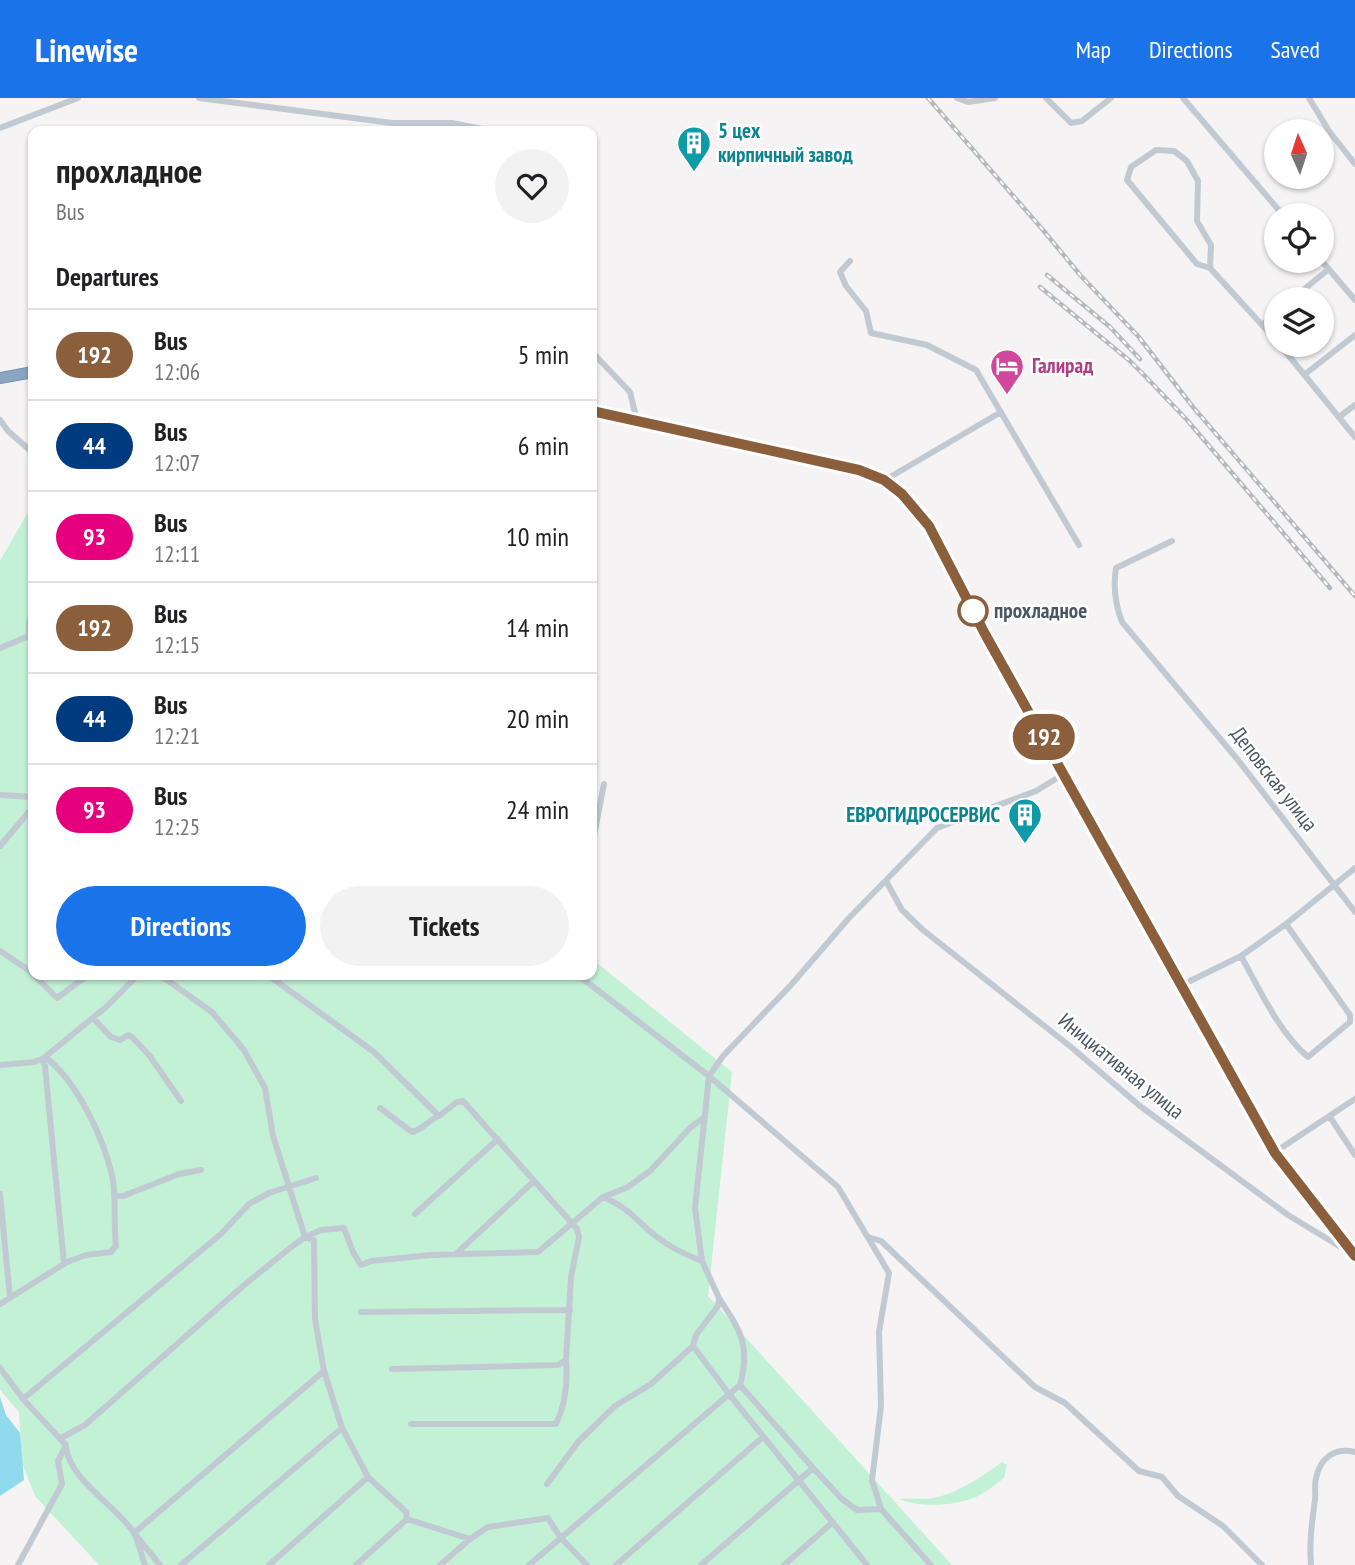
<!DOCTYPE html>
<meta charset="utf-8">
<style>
:root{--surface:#fff;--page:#f2f2f2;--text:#202124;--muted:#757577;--line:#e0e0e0;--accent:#1a73e8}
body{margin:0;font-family:"PT Sans Narrow",sans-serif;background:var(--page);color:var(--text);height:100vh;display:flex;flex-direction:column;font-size:26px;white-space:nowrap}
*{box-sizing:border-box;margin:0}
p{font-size:23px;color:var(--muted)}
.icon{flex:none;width:38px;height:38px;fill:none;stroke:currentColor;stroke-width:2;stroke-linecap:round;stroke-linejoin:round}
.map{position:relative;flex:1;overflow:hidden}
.sheet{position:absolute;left:28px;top:28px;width:569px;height:854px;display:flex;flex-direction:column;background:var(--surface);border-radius:14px;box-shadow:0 2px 5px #0004}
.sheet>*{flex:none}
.badge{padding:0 14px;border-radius:23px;font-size:24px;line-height:46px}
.needle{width:46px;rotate:357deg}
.controls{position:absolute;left:1264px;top:21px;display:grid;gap:14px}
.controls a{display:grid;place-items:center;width:70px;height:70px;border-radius:50%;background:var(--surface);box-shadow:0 2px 5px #0004;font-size:35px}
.map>.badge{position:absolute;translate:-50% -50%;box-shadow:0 0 0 4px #fff}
h2{padding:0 28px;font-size:26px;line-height:63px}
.round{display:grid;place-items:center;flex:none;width:74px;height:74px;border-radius:37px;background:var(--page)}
.overview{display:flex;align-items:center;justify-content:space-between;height:119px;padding:0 28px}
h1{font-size:33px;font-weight:600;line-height:52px}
.button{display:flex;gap:14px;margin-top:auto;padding:14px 28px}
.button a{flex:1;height:80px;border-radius:42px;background:var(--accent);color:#fff;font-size:28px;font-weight:600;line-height:80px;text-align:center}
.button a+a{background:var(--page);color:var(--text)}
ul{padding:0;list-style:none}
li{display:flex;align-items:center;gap:21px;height:91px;padding:0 28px;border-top:2px solid var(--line)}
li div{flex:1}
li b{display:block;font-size:26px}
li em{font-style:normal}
li .badge{min-width:77px;font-weight:700;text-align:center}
header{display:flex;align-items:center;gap:42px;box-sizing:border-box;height:98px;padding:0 35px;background:var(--accent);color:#fff}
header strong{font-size:33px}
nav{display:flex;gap:38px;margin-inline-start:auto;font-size:24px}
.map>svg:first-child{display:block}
</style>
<header>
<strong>Linewise</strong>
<nav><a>Map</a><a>Directions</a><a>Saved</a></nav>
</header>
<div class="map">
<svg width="1355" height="1467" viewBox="0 0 1355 1467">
<rect width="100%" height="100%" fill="#f5f3f3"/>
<path fill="#c3f1d5" d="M31 409 33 411V877H592V861L732 974 708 1198 952 1467H99L35 1398 22 1365 19 1314 0 1292V463Z
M1002 1364 1007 1367 1004 1380C995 1387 986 1394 976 1399 955 1408 920 1410 899 1401 910 1400 922 1402 933 1400 959 1395 981 1379 1002 1364Z"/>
<path fill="#90daee" d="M0 1299 6 1317 20 1335 24 1382 0 1398Z"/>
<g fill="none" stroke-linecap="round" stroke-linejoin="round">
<g stroke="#7690ad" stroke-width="12">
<path id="highway" d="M0 280 33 274
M592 313 859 372 885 382 902 396 929 428 985 536 1275 1054 1355 1158"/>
</g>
<path stroke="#c1cad2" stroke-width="6" d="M199 0 392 25H452L492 33
M957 0 968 4 995 0
M1046 0 1071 25 1082 23 1111 0
M1183 0 1283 117
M1309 0 1329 33 1355 66
M0 30 78 0
M1321 162 1355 202
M850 163 840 174 846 188 866 213 871 235 927 247 976 272 1079 447
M1210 170 1211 147 1197 123 1198 83 1187 63 1174 53 1156 52 1131 69 1127 82 1197 166 1210 170 1262 227
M1292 201 1329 171
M1276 215 1262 227 1276 242
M1280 247 1355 339
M592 254 630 294 637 323
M1304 277 1355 237
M1339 319 1355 307
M0 322 8 333 33 355
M885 382 1001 314
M1172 443 1116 470C1113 489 1115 506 1122 524L1238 662 1355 814
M33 513C27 525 28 534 33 546
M0 550 29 538
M0 697 33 699
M0 748 33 709
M592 748 604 686
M886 783 902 812 923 832 1071 949 1140 1008 1288 1117 1349 1154
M0 853 30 873 57 900 88 877
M1241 858C1260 892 1278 933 1308 959L1350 924V917L1286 826
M160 877 212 914 244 952 265 990 273 1038 305 1139 314 1142 315 1221 324 1273 342 1330 368 1379 406 1414 407 1421 470 1441 488 1429 548 1420 560 1439 587 1467
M268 877 374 954 439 1018 457 1004 463 1003 577 1131 579 1139 571 1179 566 1262 558 1267 392 1271
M578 877 709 978 838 1089 889 1175 879 1234 881 1308 872 1382 881 1411 931 1467
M1182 887 1241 858 1286 826 1355 770
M93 920 111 939 120 942 128 937 132 939 149 957 181 1003
M42 962 45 968 64 1166
M0 967 34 964 44 960
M380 1010 412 1034C424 1031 428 1022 439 1018
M1330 1019 1355 1057
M1275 1054 1355 1001
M0 1096 10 1200
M114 1098H123L179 1076 201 1072
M603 1099C631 1111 635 1122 657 1139 671 1150 686 1157 702 1163
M415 1116 498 1041
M868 1139 881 1143 1035 1289 1065 1305 1139 1373 1162 1379 1178 1398 1223 1428 1262 1467
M456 1156 534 1083
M0 1206 67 1164 86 1157 111 1154 116 1148C113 1124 117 1100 112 1077 103 1039 77 983 45 959L106 909 138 877
M361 1214 570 1212
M0 1270 23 1301 66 1347 58 1363 62 1386 18 1467
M23 1301 221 1136 249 1106 269 1095 316 1080
M411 1326H556C566 1305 568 1285 566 1262
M61 1340 85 1327 243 1188 290 1150 305 1139 321 1132 344 1130 353 1154 361 1167 371 1163 431 1157 538 1154 603 1099 628 1089 650 1073 691 1029 705 1019
M66 1349C70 1383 118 1409 134 1435 139 1444 141 1457 145 1467
M813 1370 842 1401 857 1412 881 1411
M547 1386 578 1344 615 1308 651 1286 693 1248
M160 1467 134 1435 324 1273
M181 1467 342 1330
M269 1467 368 1379
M356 1467 407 1421
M440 1467 470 1441
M529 1467 740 1287C751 1247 740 1232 719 1200
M616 1467 763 1339
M701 1467 813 1370 740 1287
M784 1467 833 1424
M867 1467 729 1296 693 1248 696 1237 718 1208 719 1200 702 1163 695 1110 709 978 723 958 791 887 849 820 937 730 1036 693 1064 676
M1311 1467C1309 1444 1312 1424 1315 1402 1316 1395 1314 1387 1316 1380 1320 1360 1335 1349 1355 1354"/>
<use href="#highway" stroke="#8ba5c1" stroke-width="10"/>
<g stroke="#b5b8bd" stroke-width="4.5">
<path id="rail" d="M928 0 1043 132 1081 178 1138 238 1193 309 1355 498
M1047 177 1110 229 1140 261
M1040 189 1130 263 1144 277 1187 322 1330 490"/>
</g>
<use href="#rail" stroke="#fff" stroke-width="2" stroke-dasharray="5" stroke-linecap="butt"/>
</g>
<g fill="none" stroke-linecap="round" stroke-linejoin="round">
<g stroke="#fff" stroke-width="16">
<path id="line" d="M592 313 859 372 884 382 902 396 929 428 985 536 1275 1055 1355 1158"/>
</g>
<use href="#line" stroke="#8b5e3c" stroke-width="10"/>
</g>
<defs>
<g id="building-pin" transform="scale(1.75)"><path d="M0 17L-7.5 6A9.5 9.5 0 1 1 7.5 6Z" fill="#0f9aa8" stroke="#fff"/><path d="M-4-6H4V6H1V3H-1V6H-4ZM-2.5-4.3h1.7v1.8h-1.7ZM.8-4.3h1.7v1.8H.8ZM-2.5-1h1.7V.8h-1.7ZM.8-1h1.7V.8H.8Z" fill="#fff"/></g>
<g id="hotel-pin" transform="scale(1.75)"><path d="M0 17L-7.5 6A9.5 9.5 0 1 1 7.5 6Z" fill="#d1479c" stroke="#fff"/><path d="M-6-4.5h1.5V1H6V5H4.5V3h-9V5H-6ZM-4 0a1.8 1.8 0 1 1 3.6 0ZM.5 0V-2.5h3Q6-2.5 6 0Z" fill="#fff"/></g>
</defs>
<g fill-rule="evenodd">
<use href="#building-pin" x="694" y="45"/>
<use href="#hotel-pin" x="1007" y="268"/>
<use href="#building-pin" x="1025" y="717"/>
</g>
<circle fill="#fff" stroke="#8b5e3c" stroke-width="3.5" cx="973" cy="513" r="14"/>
<g text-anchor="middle" stroke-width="5" stroke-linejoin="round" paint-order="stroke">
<g font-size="21" font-weight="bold" fill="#0d838f" stroke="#fff" text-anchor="start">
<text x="718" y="40">5 цех<tspan x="718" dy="24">кирпичный завод</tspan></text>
<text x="1000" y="724" text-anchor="end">ЕВРОГИДРОСЕРВИС</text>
</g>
<g font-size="21" font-weight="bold" fill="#b23c85" stroke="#fff" text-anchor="start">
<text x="1032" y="275">Галирад</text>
</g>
<g font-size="21" font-weight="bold" fill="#4a5661" stroke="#fff" text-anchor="start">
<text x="994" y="520">прохладное</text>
</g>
<g font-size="21" fill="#4a5661" stroke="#fff">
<text transform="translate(1274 681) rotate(52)" y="7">Деповская улица</text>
<text transform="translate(1121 968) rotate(39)" y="7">Инициативная улица</text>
</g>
</g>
</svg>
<div class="controls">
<a><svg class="needle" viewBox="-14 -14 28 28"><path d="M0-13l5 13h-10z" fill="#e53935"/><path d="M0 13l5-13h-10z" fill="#757577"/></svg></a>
<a><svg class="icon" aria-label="locate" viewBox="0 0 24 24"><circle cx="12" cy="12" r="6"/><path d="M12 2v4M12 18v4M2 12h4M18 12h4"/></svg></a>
<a><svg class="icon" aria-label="layers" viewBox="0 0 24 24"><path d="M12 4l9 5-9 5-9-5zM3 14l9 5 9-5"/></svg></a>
</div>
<b class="badge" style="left:1044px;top:639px;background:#8b5e3c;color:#fff">192</b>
<section class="sheet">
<div class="overview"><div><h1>прохладное</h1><p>Bus</p></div><a class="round"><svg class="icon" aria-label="heart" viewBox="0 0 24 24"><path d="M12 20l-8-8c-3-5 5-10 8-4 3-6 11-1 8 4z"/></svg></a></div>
<h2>Departures</h2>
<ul>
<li><span class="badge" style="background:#8b5e3c;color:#fff">192</span><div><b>Bus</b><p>12:06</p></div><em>5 min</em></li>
<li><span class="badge" style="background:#003b80;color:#fff">44</span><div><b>Bus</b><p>12:07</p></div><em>6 min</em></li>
<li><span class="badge" style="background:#e6007e;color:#fff">93</span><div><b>Bus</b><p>12:11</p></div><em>10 min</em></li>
<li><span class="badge" style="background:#8b5e3c;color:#fff">192</span><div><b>Bus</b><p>12:15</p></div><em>14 min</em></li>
<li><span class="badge" style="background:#003b80;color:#fff">44</span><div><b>Bus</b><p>12:21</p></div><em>20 min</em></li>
<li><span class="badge" style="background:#e6007e;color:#fff">93</span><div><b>Bus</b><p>12:25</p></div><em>24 min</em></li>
</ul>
<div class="button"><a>Directions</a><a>Tickets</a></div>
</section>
</div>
